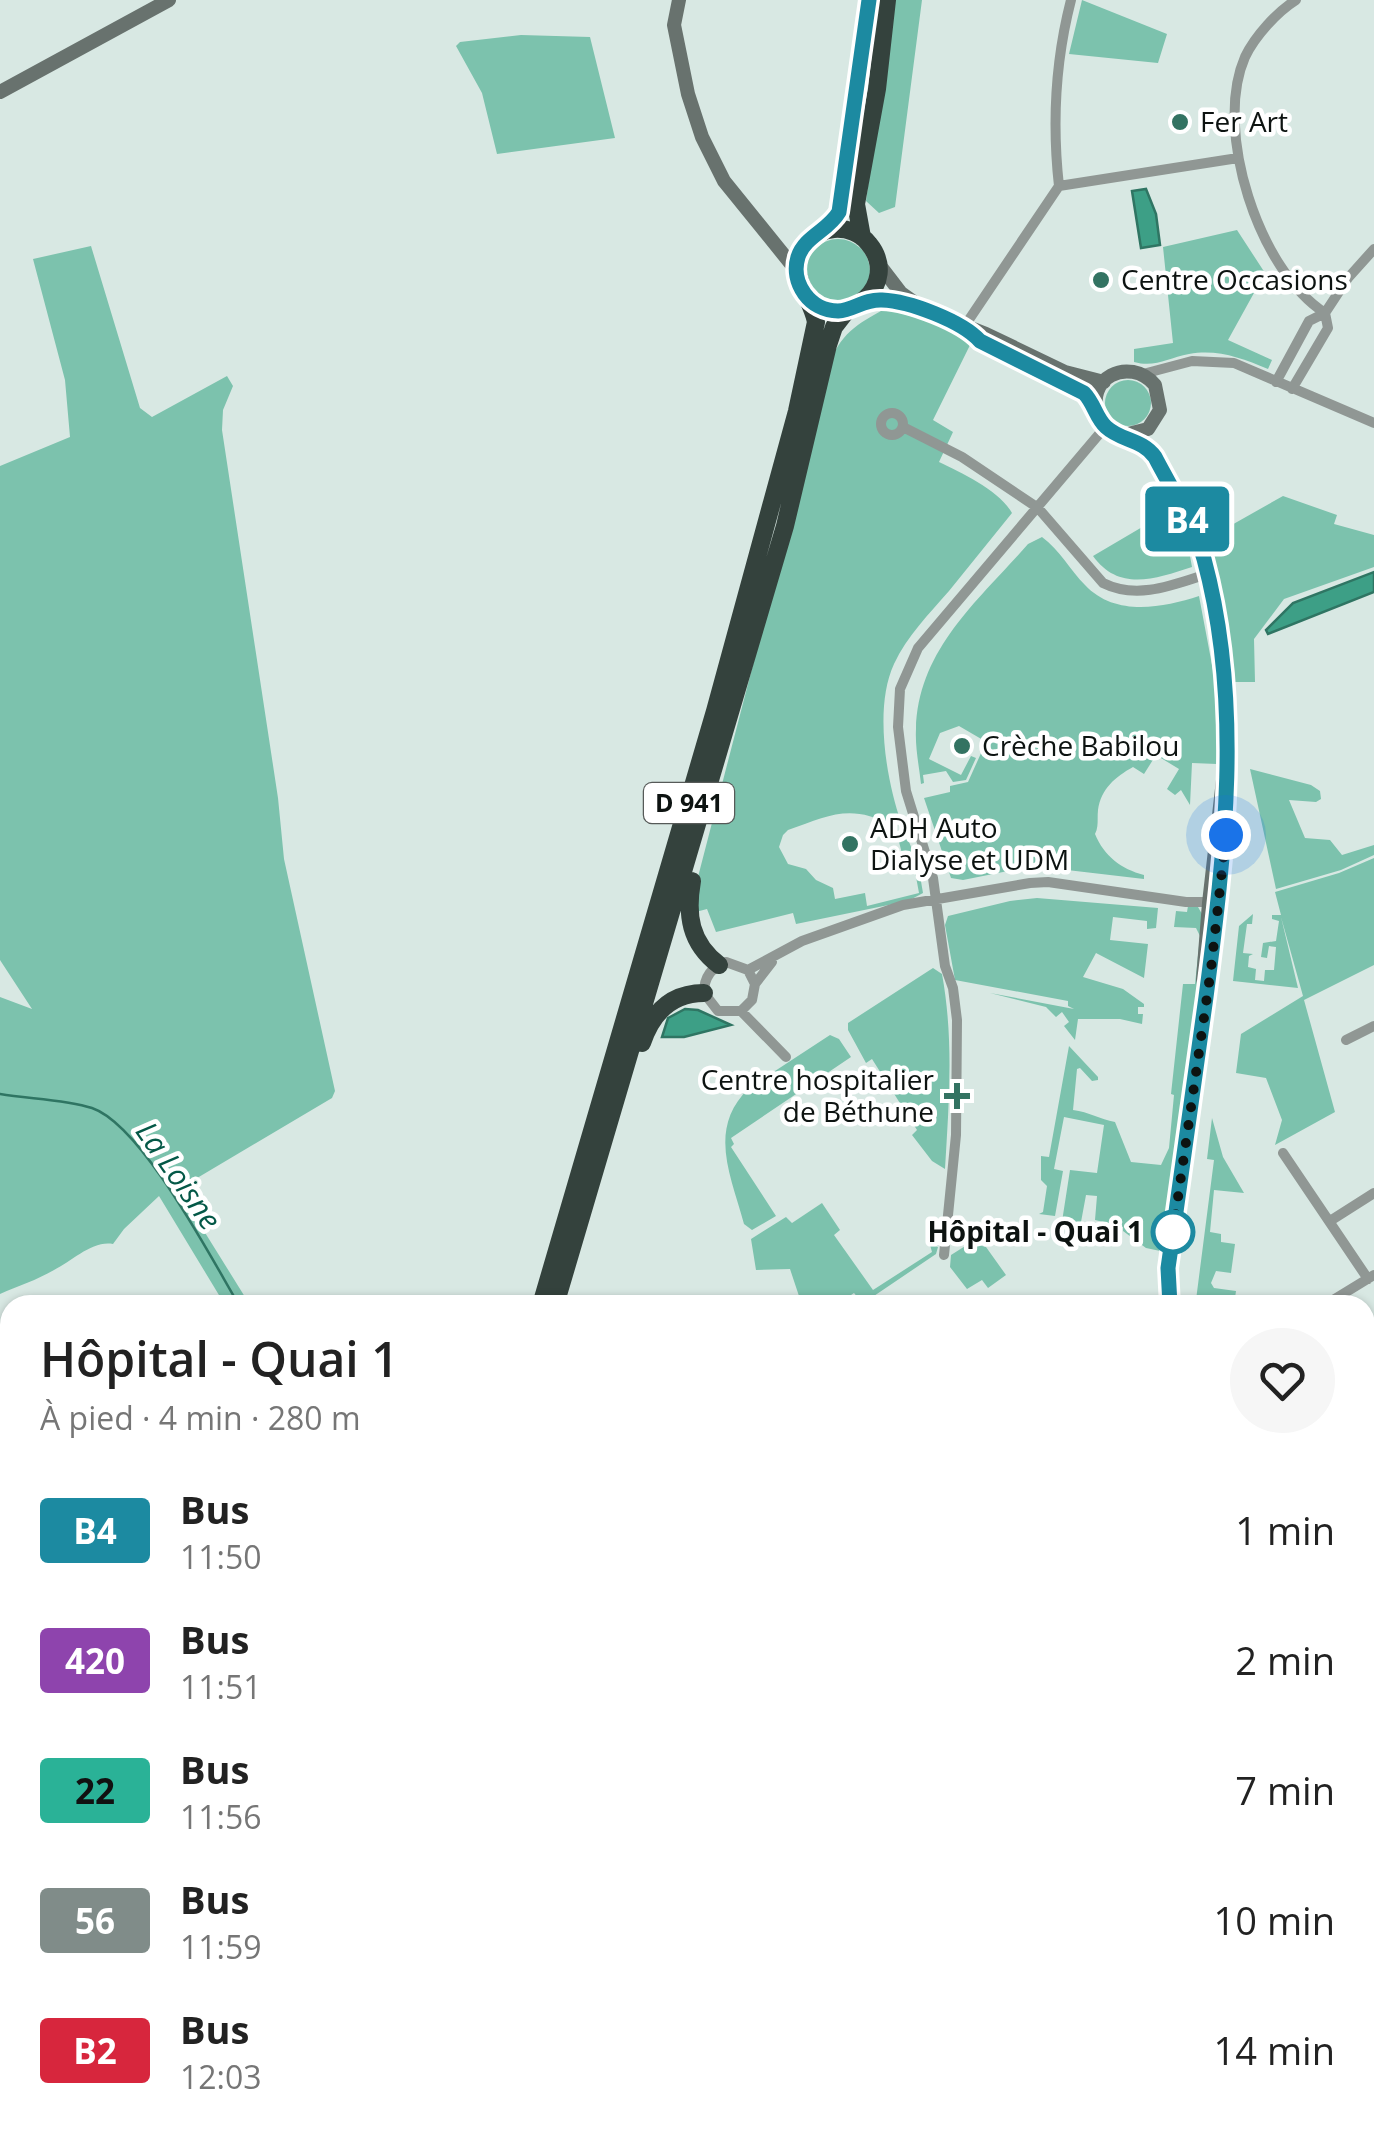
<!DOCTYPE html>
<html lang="fr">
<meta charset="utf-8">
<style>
:root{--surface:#fff;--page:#f6f6f6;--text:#222;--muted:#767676}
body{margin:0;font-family:"Open Sans",sans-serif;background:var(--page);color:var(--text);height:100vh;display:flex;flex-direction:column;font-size:38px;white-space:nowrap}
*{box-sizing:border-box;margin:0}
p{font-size:32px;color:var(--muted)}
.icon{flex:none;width:55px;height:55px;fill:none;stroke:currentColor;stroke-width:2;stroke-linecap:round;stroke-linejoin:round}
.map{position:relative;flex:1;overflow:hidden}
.sheet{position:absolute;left:0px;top:1295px;width:1375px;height:840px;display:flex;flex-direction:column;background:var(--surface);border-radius:30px 30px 0 0;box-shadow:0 2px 8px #0004}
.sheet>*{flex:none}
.badge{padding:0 20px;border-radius:8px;font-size:35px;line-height:65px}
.you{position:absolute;width:50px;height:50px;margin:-25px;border:8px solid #fff;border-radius:50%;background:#1a73e8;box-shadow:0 0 0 15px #1a73e833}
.map>.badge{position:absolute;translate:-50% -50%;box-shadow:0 0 0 5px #fff}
.round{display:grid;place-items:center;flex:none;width:105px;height:105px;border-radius:52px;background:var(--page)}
.head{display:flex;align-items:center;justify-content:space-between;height:170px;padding:0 40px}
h1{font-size:48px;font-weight:600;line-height:75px}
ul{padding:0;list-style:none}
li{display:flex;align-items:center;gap:30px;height:130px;padding:0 40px}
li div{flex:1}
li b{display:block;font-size:38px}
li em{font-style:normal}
li .badge{min-width:110px;font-weight:700;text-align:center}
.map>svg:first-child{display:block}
</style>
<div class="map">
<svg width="1374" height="2135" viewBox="0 0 1374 2135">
<rect width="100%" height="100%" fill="#d8e8e3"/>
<path fill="#7cc2ad" d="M893 0H922L895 207 879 213 866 201Z
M1082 0 1167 34 1158 63 1069 54Z
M521 35 590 37 615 138 497 154 482 93 456 46 460 42Z
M1237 230 1265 273 1228 340 1272 360 1268 369C1241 358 1218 349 1189 354 1168 358 1155 368 1134 362V349L1173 343 1163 247Z
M806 271a32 32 0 1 1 64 0a32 32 0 1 1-64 0Z
M91 246 140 408 152 417 227 376 233 386 223 410 222 430 278 798 284 859 335 1091 332 1098 182 1187 199 1223 250 1305H225L159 1196 124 1229 113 1244C93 1240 72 1261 54 1270 37 1280 18 1286 0 1294V997L32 1009 0 960V466L70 437 65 380 33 259Z
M892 305 972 341 933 420 953 432 939 462C962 473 999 490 1012 513 991 539 970 565 949 591 929 614 907 636 894 664 874 707 886 779 901 822L893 826C851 803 830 815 788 830L783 835 779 847 788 864 806 869 816 880 833 888 835 899 865 893 867 906 919 893 914 866 904 861 899 842 905 832 918 864 923 893 908 901 796 924 793 913 716 932 707 909 692 913V900L833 356C845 328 867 319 892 305Z
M1105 403a23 23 0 1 1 46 0a23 23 0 1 1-46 0Z
M1283 496 1337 515 1334 524 1374 535V567L1284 599 1254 639 1255 682H1220L1209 618 1191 548Z
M1166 513 1188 545 1192 567C1155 579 1119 592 1093 556Z
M1042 537C1060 550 1070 570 1085 585 1115 617 1162 608 1199 596L1219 702 1217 764 1192 763 1190 805 1181 790 1175 795 1167 789 1179 769 1156 755 1144 774 1133 767C1115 777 1101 789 1098 810 1097 819 1099 826 1095 834 1104 856 1121 869 1144 875V879L1033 866 963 880 951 878 924 798 950 792V786L968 782 982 751 983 740 959 726 940 733 929 759 961 775 971 756 976 758 966 780 953 782 946 771 923 775 924 783 921 784C919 766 915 747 916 729 918 649 979 600 1028 544Z
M1250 769 1311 785 1320 791 1321 799 1316 802 1289 800 1305 838 1330 840 1342 855 1374 845V855L1341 870 1276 889Z
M1374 858V965L1304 1000 1335 1112 1275 1145 1282 1120 1266 1078 1236 1073 1241 1034 1303 996 1281 917 1298 988 1233 981 1239 926 1253 914 1252 924H1247L1243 953 1253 954 1249 956 1248 967 1256 969 1255 980 1264 981 1265 970H1274L1276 947 1269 946 1267 958 1261 957 1263 943 1276 941 1279 921 1272 919V915H1281L1275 892 1339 873Z
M1037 898 1158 908 1156 928 1147 929V921L1113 917 1110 940 1148 944 1144 978 1096 953 1083 977 1123 989 1144 1004V1007H1138V1014H1143L1142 1024 1120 1019H1078L1075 1040 1064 1026 1069 1022 1062 1012 1056 1017 1046 1007 990 993 1074 1009 1068 1006V1001L955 980 945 925 948 916 1010 901Z
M1188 906 1198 907 1202 914 1192 1059 1165 1252 1146 1248 1123 1231V1227L1095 1220 1097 1196 1086 1195 1081 1222 1095 1225 1093 1233 1061 1228 1070 1170 1097 1173 1104 1125 1064 1117 1054 1169 1063 1171 1055 1216 1039 1214 1043 1212 1047 1186 1041 1180V1156L1049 1157 1069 1046 1098 1077V1080L1092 1081 1080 1068 1077 1069 1073 1110C1089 1112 1100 1119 1115 1122L1131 1162 1161 1165 1169 1148 1174 1095 1171 1094 1183 984H1195L1200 936 1196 928 1174 927 1176 911 1187 912Z
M933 968 942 974C954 1040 949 1102 945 1169L932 1161 912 1135 917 1130 872 1059 866 1063 848 1030V1023Z
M830 1035 839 1039 851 1057 731 1138 734 1144 731 1147 776 1216 752 1230 744 1224C731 1175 707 1129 749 1088Z
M1212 1118 1223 1157 1244 1193 1214 1190 1210 1232 1221 1234V1242L1235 1244 1231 1273 1216 1271 1211 1283 1214 1288 1236 1291 1234 1305H1197L1196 1300 1214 1160 1207 1159Z
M822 1203 840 1230 834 1235 873 1290 932 1252 930 1245 938 1247 936 1254 871 1298 859 1299 854 1293 836 1305H802L790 1269 756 1270 751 1239 786 1217 792 1223Z
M970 1243 986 1247 1006 1275 988 1288 982 1280 967 1289 950 1267 951 1255Z
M1374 2019V2134L1331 2135 1326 2125H1365V2020Z
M700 2125H821L824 2135H703Z"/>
<path fill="#3d9f86" stroke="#2f7563" stroke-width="2.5" d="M1146 189 1156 214 1160 245 1141 248 1132 191Z
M1374 572V592L1268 634 1266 630 1293 603Z
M685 1009 698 1010 731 1025 684 1037H662L668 1018Z"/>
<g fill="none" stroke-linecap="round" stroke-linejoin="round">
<path stroke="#2f7563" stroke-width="2.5" d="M0 1094C29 1099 64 1099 92 1108 142 1125 211 1258 239 1305
M722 2125 727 2135"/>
<path stroke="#909794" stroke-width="10" d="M1296 0C1277 12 1255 36 1245 57 1213 130 1259 271 1325 313
M1059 186C1052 123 1055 62 1071 0
M964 327 1059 186 1238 158
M1143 374 1192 361 1234 363 1374 423
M1276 382 1309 321 1325 313 1348 278 1374 249
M1292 389 1328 328 1325 313
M881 424a11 11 0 1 1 22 0a11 11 0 1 1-22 0Z
M903 427 962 457 1038 508 1103 583C1137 600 1173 585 1207 574
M748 970 802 941 903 905 1030 883 1048 882 1186 902H1218
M755 984 748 970 726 962C711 967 704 977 704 993L718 1011H741L752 1000 755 984 772 962
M741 1011 786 1057
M1346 1040 1374 1026
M1283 1153 1368 1279
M1330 1221 1374 1193
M944 1255 956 1135 957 1020 953 988 945 966 933 878 906 791 898 727 900 689 918 648 1106 426
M1325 1305 1374 1275
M1365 1342 1374 1337
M1365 1372 1374 1395
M0 1423H10
M1365 1456 1374 1453
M1365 1627 1374 1628
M0 2044 10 2045
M0 2105H10
M0 2117 10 2118
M310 2125 326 2135
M600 2125 605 2135
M963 2125 965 2135
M1282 2125 1286 2135
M112 2135 114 2125
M1240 2135 1266 2125"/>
<path stroke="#68726e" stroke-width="14" d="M679 0 674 25 688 94 702 137 724 181 796 270
M0 92 169 0
M878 263 901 293 925 310 986 334 1065 372 1104 382
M865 300H886L915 308
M1048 374 1084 393 1096 407
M1124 435 1148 429 1160 410 1155 385C1129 355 1083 379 1099 416 1109 439 1140 437 1155 457L1198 540 1225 675 1227 745 1209 903 1203 979 1206 993
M1222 875 1226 811
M1170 1305 1168 1268 1208 985
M1105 2125 1106 2135"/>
<path stroke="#4c5854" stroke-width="15" d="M1365 1754 1374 1756"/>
<path stroke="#34423d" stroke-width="18" d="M826 230 839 212 843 189 869 0
M862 237 856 204 877 89 887 0
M692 881C686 915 690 943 719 965
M642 1043C652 1013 671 993 704 993
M541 1305 715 711 797 411 816 322C811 294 782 271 807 243 814 235 823 230 834 229 847 228 861 233 869 244 901 283 848 333 807 298
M555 1305 785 526 828 345 834 327 848 309
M223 2135 227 2125
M238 2135 242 2125"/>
</g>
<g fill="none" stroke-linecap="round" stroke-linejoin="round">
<g stroke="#fff" stroke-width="22">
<path id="line" d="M869 0 839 212C828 231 805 236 798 257 790 283 810 311 838 311 854 310 864 299 882 300 909 301 962 321 980 341L1084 393C1094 403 1096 418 1106 427 1121 441 1142 439 1155 457 1172 490 1194 523 1204 559 1243 703 1225 852 1206 997 1193 1088 1181 1178 1168 1268L1170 1305"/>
</g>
<use href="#line" stroke="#1c8aa1" stroke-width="15"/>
<path stroke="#0d1311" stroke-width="10" stroke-dasharray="0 18" d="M1173 1232 1211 969 1226 835"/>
</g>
<g fill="#337362" stroke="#fff" stroke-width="4">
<circle cx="1180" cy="122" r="10"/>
<circle cx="1101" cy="280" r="10"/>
<circle cx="962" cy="746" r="10"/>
<circle cx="850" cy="844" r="10"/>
<path d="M952 1081h10v10h10v10h-10v10h-10v-10h-10v-10h10z"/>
</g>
<circle fill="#fff" stroke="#1c8aa1" stroke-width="5" cx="1173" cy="1232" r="20"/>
<g text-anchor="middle" stroke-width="9" stroke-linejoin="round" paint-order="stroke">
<rect fill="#fff" stroke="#565a58" stroke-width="2.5" x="644" y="783" width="90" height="40" rx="8"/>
<g font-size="25" font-weight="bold" fill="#0d1311">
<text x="689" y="812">D 941</text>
</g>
<g font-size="28" fill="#0d1311" stroke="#fff" text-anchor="start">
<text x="1200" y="132">Fer Art</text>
<text x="1121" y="290">Centre Occasions</text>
<text x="982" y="756">Crèche Babilou</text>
<text x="870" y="838">ADH Auto<tspan x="870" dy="32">Dialyse et UDM</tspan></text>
<text x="934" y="1090" text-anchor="end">Centre hospitalier<tspan x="934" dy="32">de Béthune</tspan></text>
</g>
<g font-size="28" font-weight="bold" fill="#0d1311" stroke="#fff" text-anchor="end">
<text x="1143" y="1242">Hôpital - Quai 1</text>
</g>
<g font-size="30" font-style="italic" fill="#045847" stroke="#fff">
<text transform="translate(178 1176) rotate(55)" y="10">La Loisne</text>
</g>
</g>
</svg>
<div class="you" style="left:1226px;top:835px"></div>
<b class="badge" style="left:1187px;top:519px;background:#1c8aa1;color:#fff">B4</b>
<section class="sheet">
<div class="head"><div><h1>Hôpital - Quai 1</h1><p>À pied · 4 min · 280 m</p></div><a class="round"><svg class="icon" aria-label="heart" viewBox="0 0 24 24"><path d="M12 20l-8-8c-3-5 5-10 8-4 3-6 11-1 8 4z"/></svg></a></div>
<ul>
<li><span class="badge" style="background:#1c8aa1;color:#fff">B4</span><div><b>Bus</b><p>11:50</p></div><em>1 min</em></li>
<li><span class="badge" style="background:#8e44ad;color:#fff">420</span><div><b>Bus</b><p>11:51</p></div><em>2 min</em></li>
<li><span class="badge" style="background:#2ab297;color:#111">22</span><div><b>Bus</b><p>11:56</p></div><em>7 min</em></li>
<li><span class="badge" style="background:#808c89;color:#fff">56</span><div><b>Bus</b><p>11:59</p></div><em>10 min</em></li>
<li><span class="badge" style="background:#d7263d;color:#fff">B2</span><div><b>Bus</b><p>12:03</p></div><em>14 min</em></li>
</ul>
</section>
</div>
